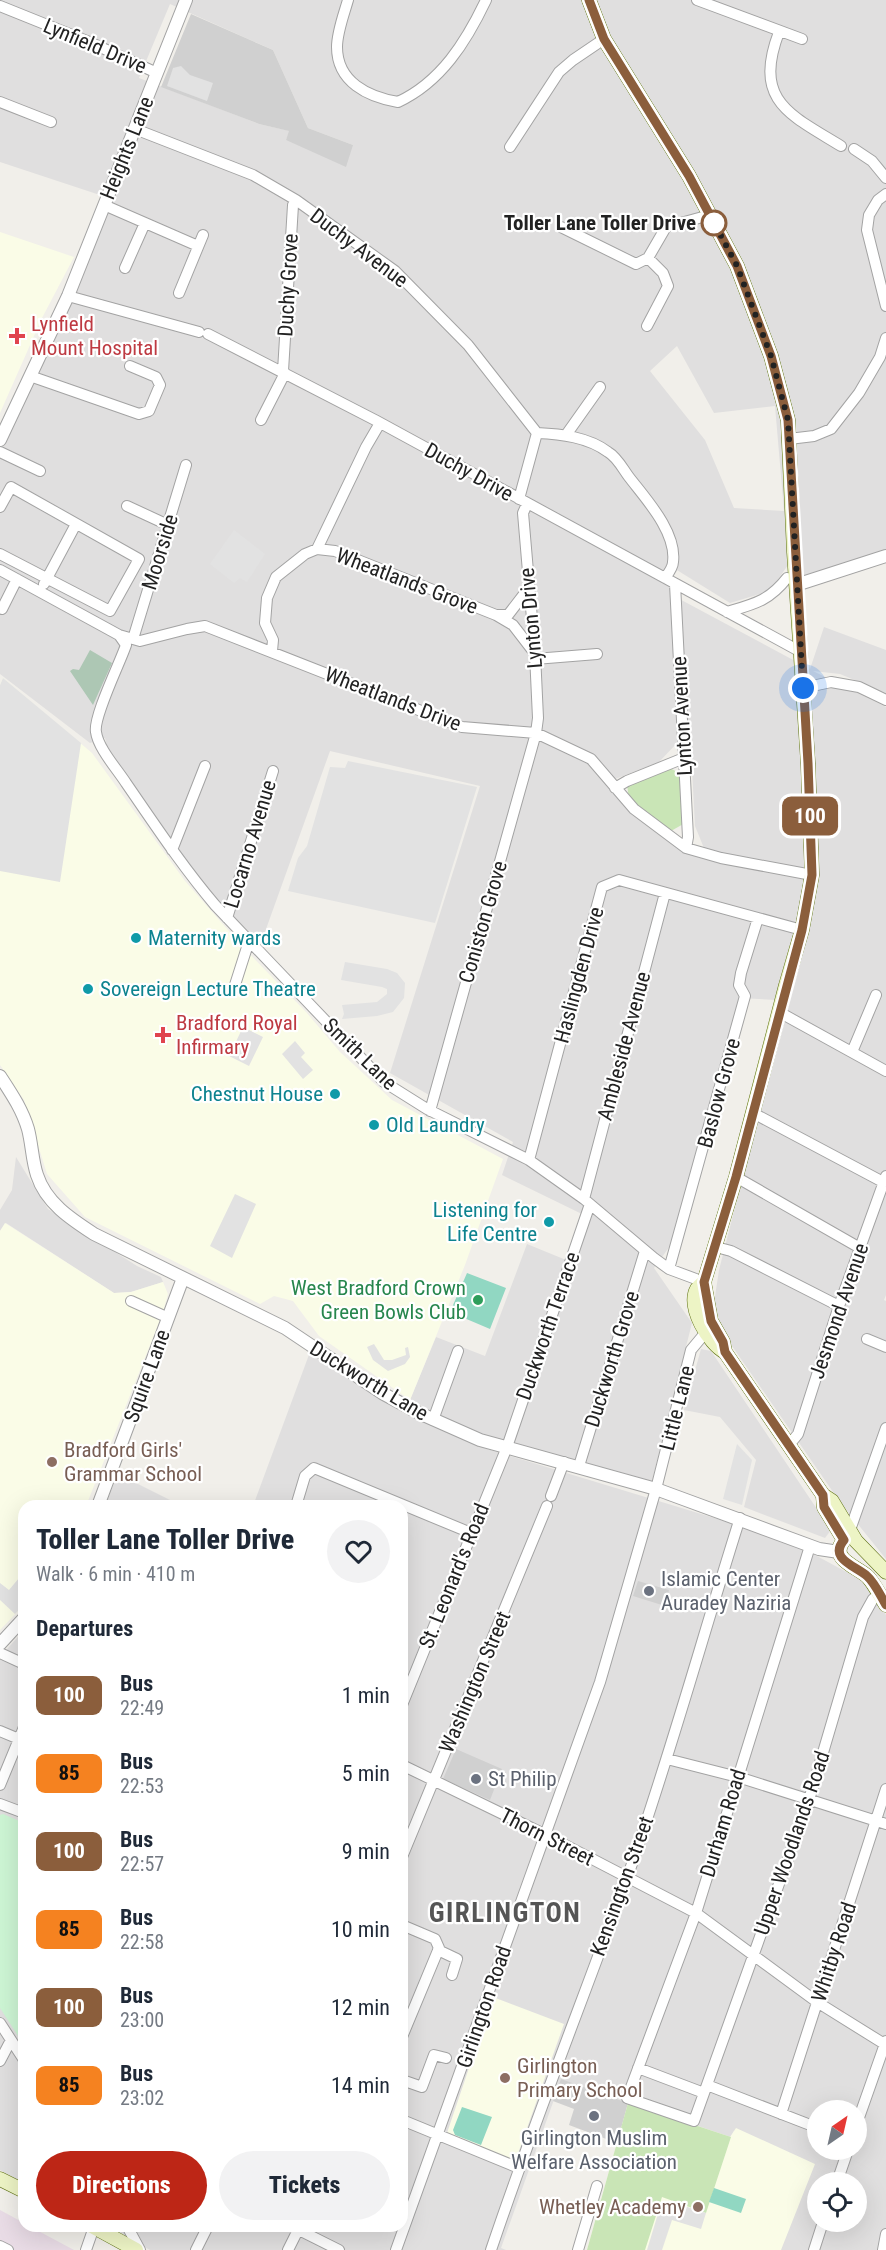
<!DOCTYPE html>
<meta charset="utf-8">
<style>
:root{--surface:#fff;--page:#f2f2f3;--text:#1f2937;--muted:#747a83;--accent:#bd2616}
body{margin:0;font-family:"Roboto Condensed",sans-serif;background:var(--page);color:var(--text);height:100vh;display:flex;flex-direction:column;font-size:22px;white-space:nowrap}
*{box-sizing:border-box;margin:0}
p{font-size:20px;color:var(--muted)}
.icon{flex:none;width:33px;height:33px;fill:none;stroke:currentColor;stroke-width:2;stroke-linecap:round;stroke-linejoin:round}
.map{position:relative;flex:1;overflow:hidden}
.drawer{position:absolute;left:18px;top:1500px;width:390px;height:732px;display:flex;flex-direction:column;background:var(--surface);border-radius:18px;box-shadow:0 6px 24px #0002}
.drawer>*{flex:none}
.badge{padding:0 12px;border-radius:9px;font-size:21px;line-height:39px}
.needle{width:39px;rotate:34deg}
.fabs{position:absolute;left:807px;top:2100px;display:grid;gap:12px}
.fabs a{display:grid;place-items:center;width:60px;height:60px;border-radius:50%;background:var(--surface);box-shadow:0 6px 24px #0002;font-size:30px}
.you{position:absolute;width:30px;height:30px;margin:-15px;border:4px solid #fff;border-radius:50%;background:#1a73e8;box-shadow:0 0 0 9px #1a73e833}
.map>.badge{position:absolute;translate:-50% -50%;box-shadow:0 0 0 3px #fff}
h2{padding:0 18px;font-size:22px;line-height:54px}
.round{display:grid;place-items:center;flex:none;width:63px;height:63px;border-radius:32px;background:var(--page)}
.summary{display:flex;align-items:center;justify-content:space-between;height:102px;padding:0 18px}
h1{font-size:28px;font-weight:800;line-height:45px}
.action{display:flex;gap:12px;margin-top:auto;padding:12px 18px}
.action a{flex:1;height:69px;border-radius:36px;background:var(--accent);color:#fff;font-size:24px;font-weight:800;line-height:69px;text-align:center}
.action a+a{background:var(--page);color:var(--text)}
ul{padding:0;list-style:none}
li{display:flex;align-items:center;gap:18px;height:78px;padding:0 18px}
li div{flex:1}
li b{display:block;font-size:22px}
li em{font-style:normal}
li .badge{min-width:66px;font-weight:700;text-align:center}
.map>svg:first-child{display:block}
</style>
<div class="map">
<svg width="886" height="2250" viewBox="0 0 886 2250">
<rect width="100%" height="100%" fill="#f1efea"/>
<path fill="#e0dfdf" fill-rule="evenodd" d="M0 0H886V550L807 582 790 562 770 591 730 603 672 567V595L810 669 824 627 886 650V693L840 674 813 671 886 707V1295L884 1300 886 1301V1559L840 1502 723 1333 714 1303 719 1270 783 1019 777 1000 739 998 670 1246 654 1268 692 1323 652 1481 474 1432 410 1400 436 1337 485 1356 527 1244 571 1262 586 1216 502 1175 513 1142 390 1073 480 786 330 751 261 943 210 894 107 746 105 738 90 743 0 674V452L72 301 112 199 0 162ZM170 4 273 50 308 128 353 145 286 140 290 131 259 124 139 78ZM677 346 714 413 775 406 784 511 734 508 705 440 650 371ZM678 742 691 750 695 826 708 858 627 808 605 783 659 762Z
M16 1157 48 1209 137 1266 161 1277 163 1282 131 1292 114 1293 6 1223 0 1231V1210L12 1190Z
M701 1349 711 1351 831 1530 825 1538 744 1507 756 1460 720 1417 684 1410Z
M310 1352 403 1413 487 1449 744 1527 815 1555 865 1582 886 1615V2250H777L806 2161 734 2131 731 2137 561 2080 501 2248 506 2250H150L108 2226H402V1506H253ZM818 2110H856V2150H818ZM818 2182H856V2222H818Z
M118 1474 182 1506H105Z
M24 1630V2183L0 2170V1657Z"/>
<path fill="#e9dce6" d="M0 2210 24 2223V2226H29L74 2250H0Z"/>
<path fill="#fafce7" d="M0 232 74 257 42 318 0 413Z
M3 678 92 753 185 881 242 946 306 1012 340 1052 392 1100 503 1159 465 1265 410 1400 319 1336 293 1301 274 1296 260 1304 85 1217 47 1174 24 1100 0 1065V685Z
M5 1223 114 1293 131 1292 163 1282 168 1294 162 1315 86 1506H24V1605L0 1630V1231Z
M493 1997 564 2024 515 2162 447 2133Z
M628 2103 730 2137 736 2128 815 2164 781 2250H587Z"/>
<path fill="#d0d0d0" d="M191 14 273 50 308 128 353 145 346 167 286 140 289 131 259 124 161 87Z
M638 1581 669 1590 665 1606 633 1596Z
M456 1749 502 1769 490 1800 443 1779Z
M561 2079 628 2103 617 2143 569 2125 574 2109 553 2101Z"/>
<path fill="#c9e5b6" d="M670 768 679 773 682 779 685 823 671 831 629 799 627 785Z
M628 2103 731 2137 706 2213 662 2197 645 2250H587Z"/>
<path fill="#adc7b4" d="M90 650 112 663 93 705 70 671 73 669 79 670Z"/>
<path fill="#cdf5d4" d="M3 1814 24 1823V2045L0 2008V1815Z"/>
<path fill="#91d7c2" d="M467 1273 506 1288 490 1329 450 1312Z
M462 2107 492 2117 481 2145 455 2135 453 2130Z
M714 2188 746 2199 741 2213 709 2202Z"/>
<path fill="#e2e2e2" d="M181 66 190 75 213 83 207 101 167 86 173 68Z
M234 530 265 554 247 582 240 578 234 583 210 564Z
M3 678 81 743 60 882 0 871V685Z
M348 761 477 787 435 923 288 891 298 858 307 846 330 767 345 768Z
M345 962 387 969 397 973 405 983 404 998 393 1012 377 1016 342 1019 344 1014 342 1005 377 1002 387 994V989L382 987 341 980Z
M243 1027 263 1037 249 1066 229 1056Z
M295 1041 305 1053 301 1057 313 1070 303 1079 282 1054Z
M235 1194 256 1204 232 1258 210 1246Z
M374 1344 384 1360H392L406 1355 405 1348 408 1347 410 1357 405 1364 388 1371 373 1360 367 1347Z
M737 1444 752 1460 742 1505 723 1499Z
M24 1572V1605L15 1614 0 1600V1583L9 1590Z
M675 2203 706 2213 701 2229 672 2220 662 2250H647L660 2207 672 2210Z"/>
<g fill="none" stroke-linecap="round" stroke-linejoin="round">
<g stroke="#a3a3a3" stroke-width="12">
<path id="minor" d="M348 0C344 14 337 32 337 47 337 82 368 97 398 102 441 82 466 42 486 0
M697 0 802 39
M0 6 87 41 157 73
M779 32C753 101 789 114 841 146
M0 102 51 122
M135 129 253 175 296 200 395 271 468 345 537 433 519 499
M510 147 559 72 573 60 604 39
M854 149 872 161 886 178
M886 194 878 200 869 215 867 230 886 306
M104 205 198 246
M561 227 636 264 648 258 666 227 710 215
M125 268 145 223
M179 293 203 235
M68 296 199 332
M647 326 668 286 663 273 648 258
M208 334 375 420 801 652
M283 371 293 205 296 200
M30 376 139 414 149 411 160 385 156 377 130 366
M261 420 285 373
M537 433C561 434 588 437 608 452 617 457 623 469 629 477 645 498 677 532 673 562 673 567 668 574 665 578
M566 435 600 387
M789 439 814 436 831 429 859 393 880 357 886 338
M0 452 40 471
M127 506 168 525
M0 507 11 487 139 559 110 611 0 554
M317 549 366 447 380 423
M0 570 119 635 140 641 187 629 205 626 462 727 536 733 591 759 634 809 686 848 721 858 812 875
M44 584 76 524
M675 584 688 837 686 848
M2 609 17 579
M727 612C754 604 769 601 787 578
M496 615H508L528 589
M119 635 126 645C120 663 93 717 96 732 98 748 117 769 126 783 155 825 182 866 215 905L384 1082 427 1109 529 1160 584 1199 654 1258 669 1269 704 1282
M133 639 186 465
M272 651 273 640 265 623 267 598 276 577 305 554 317 549 335 551 496 615 513 625 533 651
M535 659 597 654
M803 688 831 682 859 687 886 700
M615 788 627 781 684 758
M172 850 205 766
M227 918 273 771
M234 988 249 941
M779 1012 886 1071
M852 1052 876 995
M430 1111 536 733 538 718 535 654 523 513 527 504
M753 1113 883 1182
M529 1160 602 887 619 880 802 930
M736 1177 860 1248
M584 1199 665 893
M716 1247 731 1251 839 1306
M669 1269 745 996 739 985 741 973 758 918
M131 1301 162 1315
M867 1339 886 1347
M433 1420 458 1351
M789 1445 798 1434 839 1306 886 1176
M579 1466 645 1251
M551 1496 564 1462
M296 1506 305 1476 314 1468 471 1533
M850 1530 886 1428
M810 1546 696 1913 627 2098 694 2121 809 1800 863 1617 873 1599 879 1594
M0 1653 24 1664
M402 1705 507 1447 590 1204
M0 1731 19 1739
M667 1759 738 1777 886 1824
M402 1765 544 1834 696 1913 817 2002 886 2045
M0 1785 24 1727
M0 1804 24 1813
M402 1857 547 1506
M402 1925 435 1939 439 1948 402 2037
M438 1950 457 1959 452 1975
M0 2023 24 2060
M0 2061 11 2040
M638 2068 704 2093
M402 2080 422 2087 434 2055 446 2058
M707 2085 818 2128
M781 2114 886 1789
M402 2120 519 2168
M856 2126 886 2041
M837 2182 848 2150
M127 2226 140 2250
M291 2226 339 2250
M0 2246 8 2250
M86 2250 94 2227
M196 2250 208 2226
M288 2250 300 2226
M396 2250 600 1682 656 1489 691 1350 706 1332
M491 2250C533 2125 582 2002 627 1878 669 1760 702 1638 740 1518
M578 2250 597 2186
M814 2250 823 2222
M883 2250 886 2234"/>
</g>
<g stroke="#a3a3a3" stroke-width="14">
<path id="tertiary" d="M0 440 68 296 186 0
M796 585 886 556
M0 1076C11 1093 22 1109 28 1129 32 1144 32 1160 37 1175 46 1203 71 1219 94 1234L285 1328 382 1393 419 1413 480 1440 656 1489 819 1549 839 1552
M98 1506 183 1278
M0 1644 24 1618"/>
</g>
<g stroke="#5d7012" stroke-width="15">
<path id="secondary" d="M589 0 604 39 689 176 737 266 771 356 788 420 794 552 808 763 812 875 802 930 786 985 736 1177 704 1282C701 1285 699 1286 697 1289 687 1307 709 1344 725 1352
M704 1282 711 1321 723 1342 725 1352 823 1495 832 1501 856 1541 886 1572
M823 1495 824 1507 844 1540
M844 1540C828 1559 858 1567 868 1577 875 1585 880 1596 886 1605
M0 2179 24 2191
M92 2226 136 2250"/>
</g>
<use href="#minor" stroke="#fff" stroke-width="10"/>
<use href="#tertiary" stroke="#fff" stroke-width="12"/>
<use href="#secondary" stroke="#edf4c5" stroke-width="14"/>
</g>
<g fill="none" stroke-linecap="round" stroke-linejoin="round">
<g stroke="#fff" stroke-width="14">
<path id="line" d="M589 0 604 39 689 176 737 266 771 356 788 420 808 763 812 875 802 930 736 1177 704 1282 711 1321 723 1342 725 1352 823 1495 824 1507 844 1540C828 1559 856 1566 867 1576 875 1583 880 1595 886 1605"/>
</g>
<use href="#line" stroke="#8b5e3c" stroke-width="9"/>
<path stroke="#222" stroke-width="6" stroke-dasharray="0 10.8" d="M714 223 710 215 737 266 771 356 788 420 803 688"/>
</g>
<circle fill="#fff" stroke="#8b5e3c" stroke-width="3" cx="714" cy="223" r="12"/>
<g fill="#e0444e" stroke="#fff" stroke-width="2">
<path d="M14 327h6v6h6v6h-6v6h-6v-6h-6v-6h6z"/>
<path d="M160 1026h6v6h6v6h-6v6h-6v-6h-6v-6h6z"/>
</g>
<g fill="#0f9aa8" stroke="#fff" stroke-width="2">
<circle cx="136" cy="938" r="6"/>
<circle cx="88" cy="989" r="6"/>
<circle cx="335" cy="1094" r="6"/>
<circle cx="374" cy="1125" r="6"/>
<circle cx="549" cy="1222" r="6"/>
</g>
<circle fill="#2e9e5b" stroke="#fff" stroke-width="2" cx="478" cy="1300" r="6"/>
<g fill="#8d6e63" stroke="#fff" stroke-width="2">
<circle cx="52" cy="1462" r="6"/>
<circle cx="505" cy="2078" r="6"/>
<circle cx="698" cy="2207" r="6"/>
</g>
<g fill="#6b7280" stroke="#fff" stroke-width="2">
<circle cx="649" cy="1591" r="6"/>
<circle cx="476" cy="1779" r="6"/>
<circle cx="594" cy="2116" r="6"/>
</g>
<g text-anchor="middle" stroke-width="4.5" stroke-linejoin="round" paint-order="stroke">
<g font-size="21" fill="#222" stroke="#fff">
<text transform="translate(95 46) rotate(23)" y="7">Lynfield Drive</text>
<text transform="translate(127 148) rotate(-68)" y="7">Heights Lane</text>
<text transform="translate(359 248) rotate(37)" y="7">Duchy Avenue</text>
<text transform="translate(288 285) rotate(-87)" y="7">Duchy Grove</text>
<text transform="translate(469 472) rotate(29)" y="7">Duchy Drive</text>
<text transform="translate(160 552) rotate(-73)" y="7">Moorside</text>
<text transform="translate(407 581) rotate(21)" y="7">Wheatlands Grove</text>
<text transform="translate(531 618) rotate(-95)" y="7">Lynton Drive</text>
<text transform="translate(393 699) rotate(21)" y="7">Wheatlands Drive</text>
<text transform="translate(682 716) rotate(-93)" y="7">Lynton Avenue</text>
<text transform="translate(250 844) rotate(-73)" y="7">Locarno Avenue</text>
<text transform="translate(483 922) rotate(-74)" y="7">Coniston Grove</text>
<text transform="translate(579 975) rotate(-75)" y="7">Haslingden Drive</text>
<text transform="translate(624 1046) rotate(-75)" y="7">Ambleside Avenue</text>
<text transform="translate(360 1054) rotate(44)" y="7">Smith Lane</text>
<text transform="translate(719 1093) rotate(-75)" y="7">Baslow Grove</text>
<text transform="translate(839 1311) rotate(-71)" y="7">Jesmond Avenue</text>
<text transform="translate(548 1326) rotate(-71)" y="7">Duckworth Terrace</text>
<text transform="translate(612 1359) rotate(-73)" y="7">Duckworth Grove</text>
<text transform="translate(147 1376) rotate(-70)" y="7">Squire Lane</text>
<text transform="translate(369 1381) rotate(31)" y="7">Duckworth Lane</text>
<text transform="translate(677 1408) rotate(-76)" y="7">Little Lane</text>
<text transform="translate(454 1576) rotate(-68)" y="7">St. Leonard's Road</text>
<text transform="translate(475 1682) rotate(-67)" y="7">Washington Street</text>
<text transform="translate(723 1823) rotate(-73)" y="7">Durham Road</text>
<text transform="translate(547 1837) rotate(27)" y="7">Thorn Street</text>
<text transform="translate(792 1843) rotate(-71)" y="7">Upper Woodlands Road</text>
<text transform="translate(622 1886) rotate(-70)" y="7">Kensington Street</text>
<text transform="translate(834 1952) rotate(-72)" y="7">Whitby Road</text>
<text transform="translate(484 2007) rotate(-71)" y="7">Girlington Road</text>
</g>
<g font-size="21" font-weight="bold" fill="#222" stroke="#fff" text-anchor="end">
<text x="696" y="230">Toller Lane Toller Drive</text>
</g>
<g font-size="21" fill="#be3a42" stroke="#fff" text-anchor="start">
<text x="31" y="331">Lynfield<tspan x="31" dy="24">Mount Hospital</tspan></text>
<text x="176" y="1030">Bradford Royal<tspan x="176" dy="24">Infirmary</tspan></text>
</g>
<g font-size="21" fill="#0d838f" stroke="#fff" text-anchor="start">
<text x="148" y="945">Maternity wards</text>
<text x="100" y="996">Sovereign Lecture Theatre</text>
<text x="323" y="1101" text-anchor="end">Chestnut House</text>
<text x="386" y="1132">Old Laundry</text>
<text x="537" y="1217" text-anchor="end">Listening for<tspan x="537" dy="24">Life Centre</tspan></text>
</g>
<g font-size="21" fill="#27864d" stroke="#fff" text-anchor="end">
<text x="466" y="1295">West Bradford Crown<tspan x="466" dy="24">Green Bowls Club</tspan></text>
</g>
<g font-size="21" fill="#785e54" stroke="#fff" text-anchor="start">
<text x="64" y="1457">Bradford Girls'<tspan x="64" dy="24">Grammar School</tspan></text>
<text x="517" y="2073">Girlington<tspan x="517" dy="24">Primary School</tspan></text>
<text x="686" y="2214" text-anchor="end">Whetley Academy</text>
</g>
<g font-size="21" fill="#5b616d" stroke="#fff" text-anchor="start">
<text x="661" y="1586">Islamic Center<tspan x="661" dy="24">Auradey Naziria</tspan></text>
<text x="488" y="1786">St Philip</text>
<text x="594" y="2145" text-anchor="middle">Girlington Muslim<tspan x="594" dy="24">Welfare Association</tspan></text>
</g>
<g font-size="27" font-weight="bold" letter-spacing="1.5" fill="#555" stroke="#fff">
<text x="505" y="1922">GIRLINGTON</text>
</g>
</g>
</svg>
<div class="fabs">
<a><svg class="needle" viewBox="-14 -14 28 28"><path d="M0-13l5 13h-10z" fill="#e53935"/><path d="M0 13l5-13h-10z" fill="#747a83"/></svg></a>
<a><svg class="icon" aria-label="locate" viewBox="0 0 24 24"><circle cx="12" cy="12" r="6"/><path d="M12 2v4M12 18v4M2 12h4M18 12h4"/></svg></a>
</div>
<div class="you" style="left:803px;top:688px"></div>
<b class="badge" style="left:810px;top:816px;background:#8b5e3c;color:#fff">100</b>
<section class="drawer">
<div class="summary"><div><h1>Toller Lane Toller Drive</h1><p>Walk · 6 min · 410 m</p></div><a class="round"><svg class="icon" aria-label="heart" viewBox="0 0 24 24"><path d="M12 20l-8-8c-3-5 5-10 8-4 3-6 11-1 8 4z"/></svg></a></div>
<h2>Departures</h2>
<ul>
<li><span class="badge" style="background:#8b5e3c;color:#fff">100</span><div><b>Bus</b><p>22:49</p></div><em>1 min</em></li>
<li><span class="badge" style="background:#f58220;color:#111">85</span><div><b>Bus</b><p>22:53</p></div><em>5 min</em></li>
<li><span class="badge" style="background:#8b5e3c;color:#fff">100</span><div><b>Bus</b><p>22:57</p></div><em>9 min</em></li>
<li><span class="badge" style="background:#f58220;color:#111">85</span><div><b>Bus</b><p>22:58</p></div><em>10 min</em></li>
<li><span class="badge" style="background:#8b5e3c;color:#fff">100</span><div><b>Bus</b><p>23:00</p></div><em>12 min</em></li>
<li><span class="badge" style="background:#f58220;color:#111">85</span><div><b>Bus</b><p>23:02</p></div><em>14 min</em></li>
</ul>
<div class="action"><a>Directions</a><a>Tickets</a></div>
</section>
</div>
